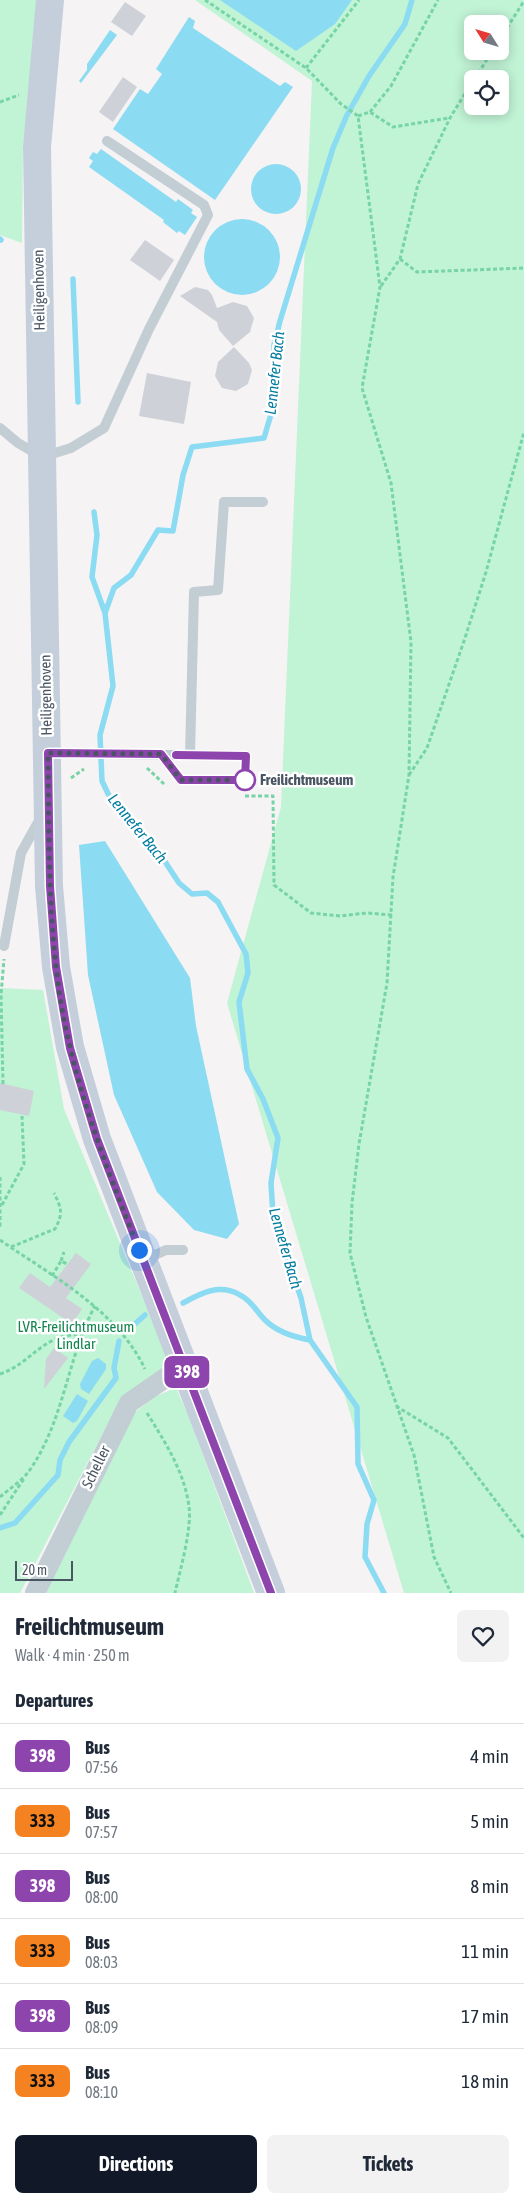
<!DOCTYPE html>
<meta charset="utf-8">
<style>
:root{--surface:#fff;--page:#f2f2f3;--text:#1f2937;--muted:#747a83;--line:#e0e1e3;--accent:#111827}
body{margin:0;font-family:"Asap Condensed",sans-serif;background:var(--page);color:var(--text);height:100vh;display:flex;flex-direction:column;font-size:19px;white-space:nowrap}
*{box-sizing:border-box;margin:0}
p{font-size:16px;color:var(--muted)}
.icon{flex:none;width:28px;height:28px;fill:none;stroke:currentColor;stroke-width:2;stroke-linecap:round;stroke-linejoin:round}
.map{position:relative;height:1593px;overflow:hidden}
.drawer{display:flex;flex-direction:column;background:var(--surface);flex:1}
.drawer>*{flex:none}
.badge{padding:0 10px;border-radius:8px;font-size:18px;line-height:32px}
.needle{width:32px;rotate:307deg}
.buttons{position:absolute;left:464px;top:15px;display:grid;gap:10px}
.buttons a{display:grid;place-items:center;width:45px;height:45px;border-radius:8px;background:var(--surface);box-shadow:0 2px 12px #0003;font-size:25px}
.scale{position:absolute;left:15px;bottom:12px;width:58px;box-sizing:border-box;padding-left:5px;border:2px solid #495562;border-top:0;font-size:14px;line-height:18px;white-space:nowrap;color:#495562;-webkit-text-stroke:4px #fff;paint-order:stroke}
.you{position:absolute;width:25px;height:25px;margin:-12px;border:4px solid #fff;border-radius:50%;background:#1a73e8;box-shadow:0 0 0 8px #1a73e833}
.map>.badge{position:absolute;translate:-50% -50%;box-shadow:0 0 0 2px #fff}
h2{padding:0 15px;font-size:19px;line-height:45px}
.round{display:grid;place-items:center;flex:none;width:52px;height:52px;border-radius:8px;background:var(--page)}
.overview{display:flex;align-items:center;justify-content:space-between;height:85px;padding:0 15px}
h1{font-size:24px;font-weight:700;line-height:38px}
.cta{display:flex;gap:10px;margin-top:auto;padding:10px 15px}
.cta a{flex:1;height:58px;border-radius:8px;background:var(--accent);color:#fff;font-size:20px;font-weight:700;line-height:58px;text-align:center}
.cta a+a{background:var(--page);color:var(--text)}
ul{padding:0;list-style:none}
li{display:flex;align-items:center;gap:15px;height:65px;padding:0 15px;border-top:1px solid var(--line)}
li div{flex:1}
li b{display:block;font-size:19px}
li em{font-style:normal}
li .badge{min-width:55px;font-weight:700;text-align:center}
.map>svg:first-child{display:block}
</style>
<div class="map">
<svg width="524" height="1593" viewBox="0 0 524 1593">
<rect width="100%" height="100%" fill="#f5f3f3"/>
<path fill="#c1f3d5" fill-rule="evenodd" d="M0 0H43L23 145 22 243 0 235Z
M195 0H524V1593H404L227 1003 281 807 312 81ZM472 24H500V51H472ZM472 79H500V106H472Z
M0 988 43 990 64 1109 170 1363 121 1398 20 1593H0Z
M176 1388 188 1415 254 1593H39L134 1413 156 1396Z"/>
<path fill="#8bdbf2" d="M220 0H352L335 24 296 51Z
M189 17 195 21 193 28 280 86 285 82 293 87 215 200 113 129 140 89 148 94 162 74 156 69Z
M110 30 117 35 81 83 79 81 87 70V64Z
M101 149 176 202 178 199 193 210 191 213 197 217 185 235 179 231 177 233 163 222 164 220 89 167 93 161 89 158 93 152 97 154Z
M251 189a25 25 0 1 1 50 0a25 25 0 1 1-50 0Z
M204 257a38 38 0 1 1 76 0a38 38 0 1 1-76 0Z
M105 841 190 978 196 1026 239 1224 227 1239 194 1230 157 1192 114 1095 88 975 79 845Z
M98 1358 106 1364V1369L89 1394 81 1389 80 1384 92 1361Z
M77 1394 88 1401 77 1421 73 1423 63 1416Z"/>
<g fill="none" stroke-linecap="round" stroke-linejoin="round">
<path stroke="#8bdbf2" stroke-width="5.5" d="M0 239 1 240
M73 279 78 402
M94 512 97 535 92 577 105 613
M183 1303C201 1293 220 1283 240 1295 251 1300 257 1312 265 1320 277 1332 293 1337 310 1340
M128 1330 145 1315
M0 1528 15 1523 58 1475 60 1460 69 1442 116 1378 114 1368 119 1341
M384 1593 365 1557 367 1524 374 1500 358 1464 357 1407 310 1340 301 1298 273 1215 271 1183 278 1138 263 1099 247 1069 239 1002 248 973 246 954 218 902 207 893 192 894 179 883 158 851 113 804 102 781 100 735 113 686 105 613 114 588 131 575 158 530 173 531 183 475 192 447 264 438 272 411 274 345 280 321 333 148 347 115 369 76 405 24 412 0"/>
</g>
<path fill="#ced2d8" d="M125 2 146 16 132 36 111 22Z
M123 77 137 87 113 122 99 112Z
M145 240 174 260 160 281 130 260Z
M195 287 208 290 212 295 217 308 233 302 247 306 254 318 250 332 233 346 219 330 217 322 180 296Z
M234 347 249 363 252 370 248 384 236 391 222 388 215 376 218 362Z
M147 373 191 382 184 424 139 416Z
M0 1083 34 1091 29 1116 0 1110Z
M76 1253 91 1264 66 1298 82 1309 72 1324 19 1288 30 1273 50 1287Z
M54 1348 68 1358 44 1389 46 1359Z"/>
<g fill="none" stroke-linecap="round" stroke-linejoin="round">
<path stroke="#76d4a7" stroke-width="3" stroke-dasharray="4 2.5" stroke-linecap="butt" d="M205 0 306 68 341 104 358 116 380 287 362 388 391 483 411 642 409 775 393 877 387 983 359 1144 352 1203 350 1253 366 1317 414 1455 434 1557 451 1593
M500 39 524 1
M306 68 359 0
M475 79 492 51
M0 102 19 95
M370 112 391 86 438 0
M358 116 370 112 393 127 449 118
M400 259 417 272 524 268
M381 286 400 259 418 184 450 118 472 82
M147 768 164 784
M409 775 427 748 465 638 486 572 524 432
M71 778 84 769
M245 796H273L274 885 311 913 340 916 367 913 392 915
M3 1084 1 995 4 959
M0 1177V1228
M2 1205 24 1164 22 1116
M0 1240C52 1276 117 1310 145 1369
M11 1247 55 1229C63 1214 62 1209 54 1193
M61 1261 64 1252
M52 1276 61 1261 67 1264
M0 1374C31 1364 44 1332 81 1335
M396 1406 448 1438 524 1538
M147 1413C165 1442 184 1471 189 1506 192 1530 180 1570 175 1593
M0 1497C9 1489 22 1481 29 1471 64 1422 67 1358 95 1306
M0 1515 25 1477"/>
<path stroke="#c3cdd4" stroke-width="10" d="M0 428 18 443 42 457 71 448 104 428 149 329 208 215 204 205 107 141
M48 753 246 756 245 780H181L161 754
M190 755 194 592 218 590 224 502H263
M4 946 21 853 41 817
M144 1260 166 1250H183"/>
<path stroke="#c3cdd4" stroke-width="20" d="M35 1593 129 1403 184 1365"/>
<path stroke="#c5cfdc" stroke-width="28" d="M50 0 37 147 49 886 56 967 70 1047 97 1139 271 1593"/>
</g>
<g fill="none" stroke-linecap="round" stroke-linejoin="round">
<g stroke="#fff" stroke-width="11">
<path id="line" d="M176 755 246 756 245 780H181L161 754 48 753 50 886 56 967 70 1048 97 1139 271 1593"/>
</g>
<use href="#line" stroke="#8e44ad" stroke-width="8"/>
<path stroke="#495562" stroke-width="5" stroke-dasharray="0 9" d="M139 1250C103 1159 66 1064 56 966 48 895 49 824 48 753L161 754 181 780H245"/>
</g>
<circle fill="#fff" stroke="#8e44ad" stroke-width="2.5" cx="245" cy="780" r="10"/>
<g text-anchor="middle" stroke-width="5" stroke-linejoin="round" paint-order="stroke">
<g font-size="15" fill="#495562" stroke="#fff">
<text transform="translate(39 290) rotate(-91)" y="5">Heiligenhoven</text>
<text transform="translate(46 695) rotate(-91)" y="5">Heiligenhoven</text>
<text transform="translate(96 1467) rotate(-64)" y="5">Scheller</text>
</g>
<g font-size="15" font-weight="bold" fill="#495562" stroke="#fff" text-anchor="start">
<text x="260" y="785">Freilichtmuseum</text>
</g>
<g font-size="15" fill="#12854e" stroke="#fff">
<text x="76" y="1332">LVR-Freilichtmuseum<tspan x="76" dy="17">Lindlar</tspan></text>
</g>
<g font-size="16" font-style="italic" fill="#057da1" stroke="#fff">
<text transform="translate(274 373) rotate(-84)" y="6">Lennefer Bach</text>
<text transform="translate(138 828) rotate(51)" y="6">Lennefer Bach</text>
<text transform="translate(286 1248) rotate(74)" y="6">Lennefer Bach</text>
</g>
</g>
</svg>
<div class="buttons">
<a><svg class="needle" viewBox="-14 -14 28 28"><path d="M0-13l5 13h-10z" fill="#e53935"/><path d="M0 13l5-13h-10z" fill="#747a83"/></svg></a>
<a><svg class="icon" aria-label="locate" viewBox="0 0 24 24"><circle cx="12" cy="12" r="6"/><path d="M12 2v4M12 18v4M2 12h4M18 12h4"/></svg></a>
</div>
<div class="scale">20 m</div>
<div class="you" style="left:139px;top:1250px"></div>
<b class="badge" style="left:187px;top:1372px;background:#8e44ad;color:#fff">398</b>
</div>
<section class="drawer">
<div class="overview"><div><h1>Freilichtmuseum</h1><p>Walk · 4 min · 250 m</p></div><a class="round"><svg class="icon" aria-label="heart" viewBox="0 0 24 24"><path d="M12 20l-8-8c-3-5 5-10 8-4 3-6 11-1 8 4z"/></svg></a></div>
<h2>Departures</h2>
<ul>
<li><span class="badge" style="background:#8e44ad;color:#fff">398</span><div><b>Bus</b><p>07:56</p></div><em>4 min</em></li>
<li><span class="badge" style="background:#f58220;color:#111">333</span><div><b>Bus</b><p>07:57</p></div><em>5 min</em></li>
<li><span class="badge" style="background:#8e44ad;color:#fff">398</span><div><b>Bus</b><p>08:00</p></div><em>8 min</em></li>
<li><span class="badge" style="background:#f58220;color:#111">333</span><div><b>Bus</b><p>08:03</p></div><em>11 min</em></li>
<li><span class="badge" style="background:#8e44ad;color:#fff">398</span><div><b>Bus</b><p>08:09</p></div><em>17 min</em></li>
<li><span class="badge" style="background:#f58220;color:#111">333</span><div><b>Bus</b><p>08:10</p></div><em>18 min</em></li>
</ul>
<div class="cta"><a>Directions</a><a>Tickets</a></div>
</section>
